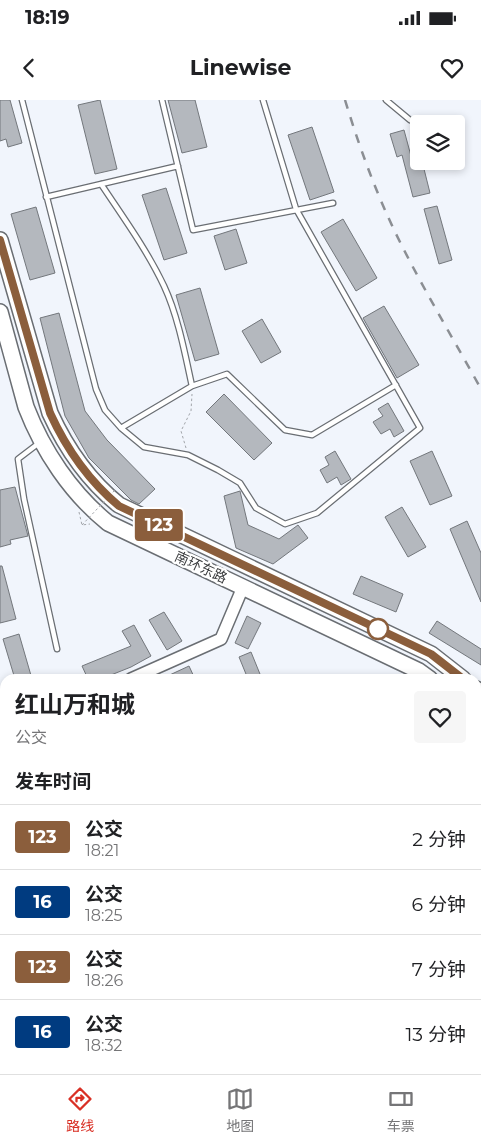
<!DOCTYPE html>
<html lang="zh">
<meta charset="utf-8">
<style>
:root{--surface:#fff;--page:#f6f6f6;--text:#202124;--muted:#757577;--line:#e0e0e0;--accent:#d93025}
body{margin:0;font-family:Montserrat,"Noto Sans SC",sans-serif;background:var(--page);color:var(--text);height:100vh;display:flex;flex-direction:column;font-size:19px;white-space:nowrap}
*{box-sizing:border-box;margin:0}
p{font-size:16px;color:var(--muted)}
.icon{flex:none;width:28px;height:28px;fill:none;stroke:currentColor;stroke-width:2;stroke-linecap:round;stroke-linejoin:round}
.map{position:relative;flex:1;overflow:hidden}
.side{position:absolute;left:0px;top:574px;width:481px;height:401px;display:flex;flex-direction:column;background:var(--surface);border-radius:15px 15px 0 0;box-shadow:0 2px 8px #0003}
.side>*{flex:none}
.badge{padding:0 10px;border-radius:4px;font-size:18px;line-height:32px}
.buttons{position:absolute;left:410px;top:15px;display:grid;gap:10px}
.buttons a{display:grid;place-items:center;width:55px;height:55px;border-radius:5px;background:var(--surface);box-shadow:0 2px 8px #0003;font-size:25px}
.map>.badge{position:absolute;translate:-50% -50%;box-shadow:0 0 0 2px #fff}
h2{padding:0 15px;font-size:19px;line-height:45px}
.round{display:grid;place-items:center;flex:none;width:52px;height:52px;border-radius:5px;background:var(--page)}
.head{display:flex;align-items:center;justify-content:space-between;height:85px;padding:0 15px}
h1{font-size:24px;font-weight:700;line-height:38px}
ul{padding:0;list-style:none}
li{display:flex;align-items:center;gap:15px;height:65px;padding:0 15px;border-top:1px solid var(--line)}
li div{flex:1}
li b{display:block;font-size:19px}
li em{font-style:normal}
li .badge{min-width:55px;font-weight:700;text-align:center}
.status{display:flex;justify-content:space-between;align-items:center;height:35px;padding:0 25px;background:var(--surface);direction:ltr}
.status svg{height:14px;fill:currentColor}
header{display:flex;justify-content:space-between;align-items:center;height:65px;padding:0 15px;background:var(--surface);font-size:22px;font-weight:700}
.tab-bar{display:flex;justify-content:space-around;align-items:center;height:70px;border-top:1px solid var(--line);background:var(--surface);font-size:14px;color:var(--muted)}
.tab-bar a{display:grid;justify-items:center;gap:2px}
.tab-bar .selected{color:var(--accent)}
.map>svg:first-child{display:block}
</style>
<div class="status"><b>18:19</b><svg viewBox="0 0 49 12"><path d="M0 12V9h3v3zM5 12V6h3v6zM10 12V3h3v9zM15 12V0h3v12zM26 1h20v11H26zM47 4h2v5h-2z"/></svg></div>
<header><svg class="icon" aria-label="back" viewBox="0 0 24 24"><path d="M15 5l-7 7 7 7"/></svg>Linewise<svg class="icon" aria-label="heart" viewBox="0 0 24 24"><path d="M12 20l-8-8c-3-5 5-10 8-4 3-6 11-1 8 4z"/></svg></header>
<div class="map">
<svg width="481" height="974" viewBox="0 0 481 974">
<rect width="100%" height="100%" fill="#f1f5fc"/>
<path fill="#b4b8be" stroke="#73777c" d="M0 0H10L22 43 8 47 6 39 0 41Z
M100 0 117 69 95 74 78 5Z
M168 0H195L207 47 182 53Z
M312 27 334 92 310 100 288 35Z
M404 30 411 56 419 54V61H422L430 93 413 97 402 55 397 57 390 34Z
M166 88 187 153 164 160 142 95Z
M437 106 452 160 439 164 424 109Z
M36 107 55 173 30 180 11 114Z
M343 119 377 178 356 191 321 132Z
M236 129 247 163 225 170 214 136Z
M200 188 219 254 195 261 176 195Z
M384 206 419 265 397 278 363 218Z
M59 213 85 311 107 340 155 389 139 404 131 400 89 358 65 316 40 218Z
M262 219 281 252 261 263 242 231Z
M224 294 272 343 254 360 206 312Z
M388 303 404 331 394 337 390 329 381 334 373 322 383 316 378 309Z
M335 351 351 379 341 385 337 377 327 383 320 370 329 365 325 357Z
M432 351 452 396 430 405 410 361Z
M15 387 28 436 10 440 11 444 0 447V390Z
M240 391 248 425 279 439 298 425 308 438 273 464 236 448 224 396Z
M402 407 426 447 408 457 385 417Z
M467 421 481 453V502L450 429Z
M0 466H2L16 519 0 523Z
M361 476 403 494 396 512 353 494Z
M164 512 182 541 167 550 149 520Z
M247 516 261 523 248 549 235 543Z
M437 521 481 549V565L429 533Z
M134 525 151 556 131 567 101 579H88L82 566 131 546 122 531Z
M19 534 32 579H15L3 539Z
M251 552 262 579H248L239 557Z
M189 566 195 579H161Z"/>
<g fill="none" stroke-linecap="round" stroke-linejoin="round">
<g stroke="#6a6e73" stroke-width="7">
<path id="service" d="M22 0 96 289 105 310 121 328 144 347 188 355 218 370 240 383 256 408 285 424 317 413 420 328 296 109 263 0
M162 0 193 130 333 103
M386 0 410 20
M101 84C123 117 147 150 164 186 178 216 185 254 192 286
M46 97 178 66
M121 328 192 286 227 274 285 330 312 335 396 285
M39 343 18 359 24 399 57 549
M476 791 481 803
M476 860 481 858"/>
</g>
<g stroke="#6a6e73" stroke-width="14">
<path id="tertiary" d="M131 579 221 539 243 487
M0 676 5 673"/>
</g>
<g stroke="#6a6e73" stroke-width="18">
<path id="trunk" d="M0 140 50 313C66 348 89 381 119 405L431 554 463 579
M0 212 26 307C43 351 71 393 108 423L419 571 430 579
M476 589 481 592
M476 613 481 617"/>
</g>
<path stroke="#a2a5aa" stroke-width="1" stroke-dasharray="2.5 2.5" stroke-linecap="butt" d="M186 348 181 331 191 311 192 294
M79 412 82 425 90 424
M0 892 5 897
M58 970 60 974"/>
<use href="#service" stroke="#fff" stroke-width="4.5"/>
<use href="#tertiary" stroke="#fff" stroke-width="11"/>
<use href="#trunk" stroke="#fff" stroke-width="15"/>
<path stroke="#8b8e93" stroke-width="2.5" stroke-dasharray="9 9" stroke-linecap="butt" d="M345 0C360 49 377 96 400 142 425 192 454 240 481 289"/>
<path stroke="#a2a5aa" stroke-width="1" stroke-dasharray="2.5 2.5" stroke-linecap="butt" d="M82 425 115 390"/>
</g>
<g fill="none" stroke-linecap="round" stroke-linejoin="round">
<g stroke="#fff" stroke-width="11">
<path id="line" d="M0 140 50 313C66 348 89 381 119 406L431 554 463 579"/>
</g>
<use href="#line" stroke="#8b5e3c" stroke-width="8"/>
</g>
<circle fill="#fff" stroke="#8b5e3c" stroke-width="2.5" cx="378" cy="529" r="10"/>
<g text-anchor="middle" stroke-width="4.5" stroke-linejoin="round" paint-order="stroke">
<g font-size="14" fill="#3a3c3e" stroke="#fff">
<text transform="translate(201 467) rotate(25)" y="5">南环东路</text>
</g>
</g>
</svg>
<div class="buttons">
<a><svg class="icon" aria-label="layers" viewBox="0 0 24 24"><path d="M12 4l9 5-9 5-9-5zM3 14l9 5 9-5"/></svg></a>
</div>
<b class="badge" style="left:159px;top:425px;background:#8b5e3c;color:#fff">123</b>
<section class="side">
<div class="head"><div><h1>红山万和城</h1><p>公交</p></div><a class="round"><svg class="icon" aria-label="heart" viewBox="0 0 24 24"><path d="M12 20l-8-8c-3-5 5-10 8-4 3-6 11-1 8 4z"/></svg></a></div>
<h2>发车时间</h2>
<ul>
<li><span class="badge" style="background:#8b5e3c;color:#fff">123</span><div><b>公交</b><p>18:21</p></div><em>2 分钟</em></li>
<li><span class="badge" style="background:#003b80;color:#fff">16</span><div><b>公交</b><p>18:25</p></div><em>6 分钟</em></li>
<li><span class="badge" style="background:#8b5e3c;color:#fff">123</span><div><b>公交</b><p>18:26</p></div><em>7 分钟</em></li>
<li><span class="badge" style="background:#003b80;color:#fff">16</span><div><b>公交</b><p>18:32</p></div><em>13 分钟</em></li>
</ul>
</section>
</div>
<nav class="tab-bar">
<a class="selected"><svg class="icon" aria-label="directions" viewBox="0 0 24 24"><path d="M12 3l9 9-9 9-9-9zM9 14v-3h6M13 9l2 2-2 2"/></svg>路线</a>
<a><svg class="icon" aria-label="map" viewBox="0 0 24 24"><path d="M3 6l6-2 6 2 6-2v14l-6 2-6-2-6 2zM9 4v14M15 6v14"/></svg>地图</a>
<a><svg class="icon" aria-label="tickets" viewBox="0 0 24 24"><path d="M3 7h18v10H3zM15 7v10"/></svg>车票</a>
</nav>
